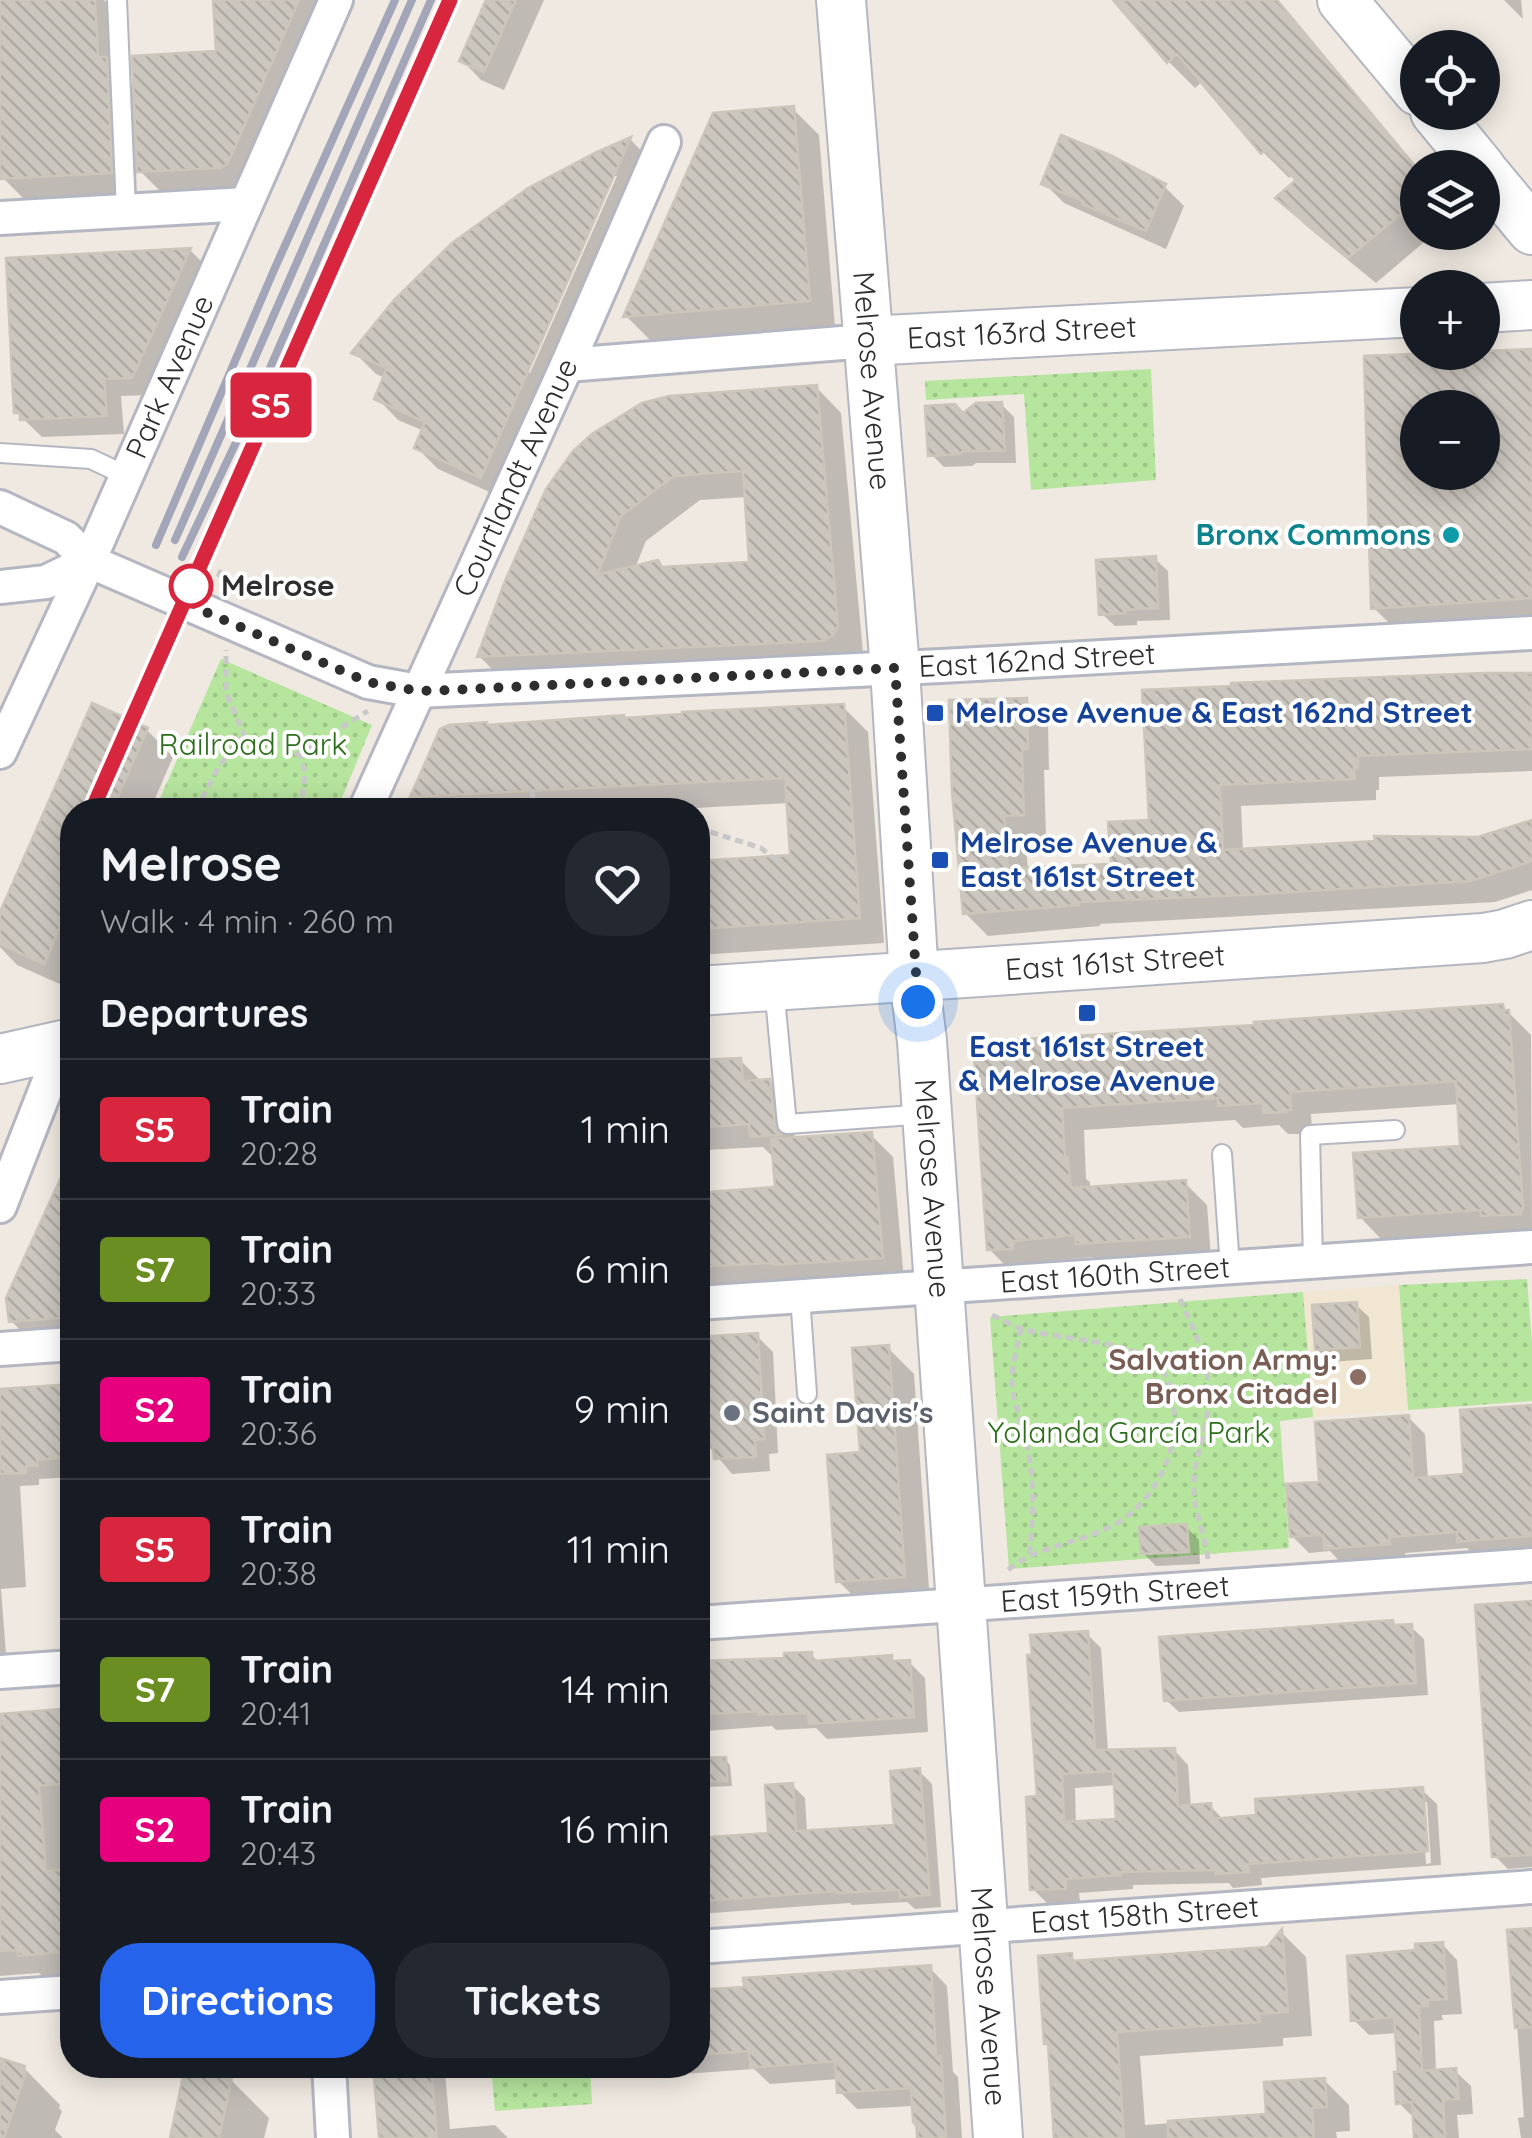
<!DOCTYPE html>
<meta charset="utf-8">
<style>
:root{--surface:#171b24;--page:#242831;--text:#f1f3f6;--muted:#9ea1a6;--line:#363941;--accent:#2563eb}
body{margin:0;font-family:Quicksand,sans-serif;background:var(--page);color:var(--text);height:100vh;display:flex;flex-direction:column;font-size:38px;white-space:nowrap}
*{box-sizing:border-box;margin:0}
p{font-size:32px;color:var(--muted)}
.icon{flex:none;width:55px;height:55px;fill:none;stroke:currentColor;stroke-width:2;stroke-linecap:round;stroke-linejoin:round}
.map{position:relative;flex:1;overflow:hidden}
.drawer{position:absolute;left:60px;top:798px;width:650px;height:1280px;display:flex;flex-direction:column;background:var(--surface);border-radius:40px;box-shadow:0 5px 25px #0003}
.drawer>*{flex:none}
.badge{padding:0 20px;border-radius:8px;font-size:35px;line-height:65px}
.buttons{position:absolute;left:1400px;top:30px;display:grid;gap:20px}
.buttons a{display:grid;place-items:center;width:100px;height:100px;border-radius:50%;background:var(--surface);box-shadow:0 5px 25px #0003;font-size:50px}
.you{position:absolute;width:50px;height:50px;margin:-25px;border:8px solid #fff;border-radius:50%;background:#1a73e8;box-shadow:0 0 0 15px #1a73e833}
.map>.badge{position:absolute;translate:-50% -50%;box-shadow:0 0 0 5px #fff}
h2{padding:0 40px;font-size:38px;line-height:90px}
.round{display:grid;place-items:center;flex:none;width:105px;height:105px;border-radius:40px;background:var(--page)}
.summary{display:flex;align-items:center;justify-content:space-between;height:170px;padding:0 40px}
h1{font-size:48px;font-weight:800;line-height:75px}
.primary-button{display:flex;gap:20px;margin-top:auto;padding:20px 40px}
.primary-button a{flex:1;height:115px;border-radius:40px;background:var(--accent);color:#fff;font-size:40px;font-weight:800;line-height:115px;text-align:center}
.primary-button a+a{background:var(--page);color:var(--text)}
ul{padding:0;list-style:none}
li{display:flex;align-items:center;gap:30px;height:140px;padding:0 40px;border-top:2px solid var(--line)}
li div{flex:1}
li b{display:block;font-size:38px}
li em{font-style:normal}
li .badge{min-width:110px;font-weight:700;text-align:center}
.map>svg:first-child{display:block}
</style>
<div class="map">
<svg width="1532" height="2138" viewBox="0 0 1532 2138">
<defs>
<pattern id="park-dots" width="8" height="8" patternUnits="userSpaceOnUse" patternTransform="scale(2.5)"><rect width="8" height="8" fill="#b6e59e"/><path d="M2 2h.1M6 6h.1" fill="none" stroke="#9dc588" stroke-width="1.8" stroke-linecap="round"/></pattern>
<pattern id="building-back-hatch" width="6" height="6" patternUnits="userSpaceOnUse" patternTransform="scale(2.5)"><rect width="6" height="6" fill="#cbc7bf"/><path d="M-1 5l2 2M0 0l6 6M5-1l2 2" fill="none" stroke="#afaba4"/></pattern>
</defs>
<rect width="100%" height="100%" fill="#efe9e1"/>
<path fill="#f0e6d1" d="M1399 1285 1408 1410 1313 1417 1303 1292Z"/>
<path fill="url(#park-dots)" d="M1151 369 1156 480 1031 490 1024 394 926 400 925 381Z
M221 659 372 725 337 810H155Z
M1527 1279 1532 1343V1401L1408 1410 1399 1285Z
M1303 1292 1313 1417 1280 1421 1289 1548 1009 1569 990 1317Z
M491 2065H590L592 2104 495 2111Z"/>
<path fill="#0003" fill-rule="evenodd" d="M0 0H104L120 16 123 77 136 89 219 53 216 0H336L254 189 166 197 136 167 137 198 29 204 3 178 0 125Z
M489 0H544L504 90 481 80 462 60Z
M1117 0H1278L1418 168V232H1436L1376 283 1304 224 1279 198 1300 180 1293 174 1289 178 1263 152 1203 81 1195 88 1169 62Z
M1504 0H1521L1523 19Z
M793 109 819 135 835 327 652 342 626 316Z
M631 140 651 161 503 498 438 469 417 448 424 431 398 420 377 398 385 378 376 374 355 353 598 154ZM612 176H617L530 373 525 371Z
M1044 183 1164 186 1184 206 1166 249 1064 203Z
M190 250 208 268 150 395 121 396 124 434 42 437 16 412Z
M1532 352V625L1400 634 1374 608 1366 358ZM1418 408H1482V472H1418Z
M816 387 841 413 863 653 858 660 505 682 480 657 549 490ZM747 497 752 564 663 570 635 568 646 541 700 500Z
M1001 404 1014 417 1016 463H976L972 466 944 467 931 454 963 416Z
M1155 559 1168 571 1170 620 1137 621V625L1115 626 1102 614Z
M1532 676V771L1379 777V790H1376V800L1241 806 1243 851 1479 840 1532 823V890L1495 902 1100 924V926L988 936 965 913 1026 700 1048 723 1049 770H1044L1046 837H1025L1028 870 1113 867 1152 822 1233 688Z
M94 706 147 730 173 757 150 810H72V984L71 989 17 965 0 947V918Z
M843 707 868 732 884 943 698 955V864L792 857 789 803 659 810H426L412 797 441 734Z
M1502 1006 1531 1035 1532 1236 1506 1238 1500 1232 1382 1240 1360 1217 1463 1149 1460 1104 1311 1114 1312 1131 1307 1134H1288L1279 1125 1243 1128 1235 1120 1084 1130 1086 1179 1090 1182V1189L1185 1183 1207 1205 1211 1258 1101 1266 1093 1257 1036 1262 1035 1270 1012 1272 989 1249 976 1045 1257 1027Z
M740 1060 762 1082 769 1081 792 1104 795 1140 871 1135 893 1157 904 1280 698 1294V1063ZM763 1147 775 1159 777 1190 713 1194 707 1188 705 1150Z
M72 1159V1344L38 1347 11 1321 9 1298Z
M1356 1305 1369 1317 1372 1359 1330 1362 1317 1349Z
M757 1336 773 1352 778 1453 769 1454 770 1471 732 1474 705 1442 703 1409 698 1410V1342Z
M888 1348 914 1374 930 1603 865 1607 838 1581 862 1455Z
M72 1382V1477L39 1479V1485L20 1486 26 1587 1 1589 6 1654H0V1391L63 1387V1383Z
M1532 1408V1554L1477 1558 1467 1548 1405 1553V1560L1343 1565 1330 1551 1309 1553 1292 1536 1322 1484 1408 1417 1425 1434 1428 1480 1467 1477Z
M1186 1527 1199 1540 1200 1564 1156 1566 1143 1553Z
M1532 1604V1867L1508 1869 1495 1856Z
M1392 1623 1397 1628 1411 1627 1424 1639 1428 1695 1179 1712 1166 1700Z
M1087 1634 1101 1648 1108 1752 1174 1750 1188 1765 1191 1807 1210 1806 1224 1820 1422 1790 1437 1804 1441 1865 1261 1878 1262 1885 1233 1888 1229 1883 1133 1885V1889L1079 1893 1080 1902 1047 1903 1033 1889 1039 1798ZM1116 1785 1119 1821 1076 1824 1075 1788ZM1422 1802H1427L1431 1863 1426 1864Z
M811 1654 819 1663 891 1658 896 1663 909 1662 925 1678 928 1732 827 1739 816 1728 776 1730 772 1726 706 1731 708 1760 725 1759 730 1765 732 1786 707 1787 702 1782H698V1664L787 1660Z
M72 1712V1808L62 1809 67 1872H72V1976L45 1978 39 1973 0 1976V1717Z
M919 1771 932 1784 941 1907 915 1909 907 1902 852 1905 850 1903 698 1914V1841L771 1836 792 1785 805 1798 807 1833 897 1827Z
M1532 1931V2138H1521L1518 2118 1524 2117 1510 1932Z
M1282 1933 1306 1957 1312 2036 1283 2038V2046L1140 2056 1145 2125 1268 2116 1324 2080 1349 2105 1350 2131 1336 2132 1337 2138H1053L1052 2125 1056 2124 1050 2047 1047 2043 1071 1956 1078 1963 1268 1950Z
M1442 1944 1457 1960 1462 2014 1442 2015 1443 2020 1434 2021 1436 2072 1455 2071 1471 2086 1473 2114 1457 2115 1459 2138H1416L1415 2119 1398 2102 1400 2074 1398 2033 1369 2035 1354 2020 1418 1953Z
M930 1968 947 1986 953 2072 958 2077 962 2138H916L914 2106 857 2109 840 2092 839 2079 770 2084 754 2069 655 2076 651 2071 609 2075 599 2065H698V1993L747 1989Z
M375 2065H495L496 2069 445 2072 450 2129 495 2125 508 2138H381Z
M0 2066 24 2068 60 2105 59 2108 62 2111 55 2130 63 2138H0Z
M230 2079 269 2118 264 2138H172Z"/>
<path fill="url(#building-back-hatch)" stroke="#cbc5ba" stroke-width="2.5" fill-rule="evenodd" d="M0 0H95L98 57H107L112 173 0 179Z
M213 0H299L228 163 221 168 137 172 132 56 216 51Z
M486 0H516L484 72 459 61Z
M1113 0H1277L1418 170V200L1348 258 1275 198 1296 180 1265 150 1261 154 1177 54 1167 63Z
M794 106 810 301 623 317 713 113Z
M1061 135 1110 155 1166 184 1146 231 1082 204 1083 201 1041 184Z
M631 137 481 478 414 448 425 422 374 399 387 368 351 353 394 300 452 243 528 188 597 152Z
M191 248 132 378 104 379 107 416 20 420V413H14L6 258Z
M1532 349V598L1371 609 1364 356ZM1418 408H1482V472H1418Z
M817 385 838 627 833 635 823 641 477 657 505 581 546 489 573 451 592 434 642 403 669 396ZM743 471 749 562 662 567 658 560 597 575 621 516 674 476Z
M1002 402 1005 451H963L959 454 928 456 925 406 955 404 963 413 976 403Z
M1156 556 1158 608 1125 610V613L1099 615 1096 560Z
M1485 673H1532V749L1358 756V768H1354L1355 779 1220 785 1223 850 1375 841 1374 836 1478 837 1532 820V861L1471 881 1246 895 1079 902V905L963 914 952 792 949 700 1027 698 1028 749H1022L1024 815 1004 816 1008 868 1111 864 1108 822 1149 820 1142 690 1231 686V683Z
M92 703 148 728 112 810H72V900L44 964 0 944V912Z
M844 704 860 918 698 929V861L790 855 785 778 410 797 440 729 449 725 487 722V725L624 715V718L682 714V712Z
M1503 1004 1504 1010H1509L1523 1207 1521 1214 1481 1216V1210L1358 1218 1353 1153 1460 1146 1456 1081 1323 1090 1290 1092 1291 1110H1285L1286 1112 1263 1113V1103L1218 1106V1098L1062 1108 1065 1158 1068 1157 1071 1188 1186 1180 1190 1237 1076 1244 1075 1235 1014 1241 1013 1249 987 1250 973 1042 1254 1025V1022Z
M741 1058 743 1081 770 1079 775 1125 781 1135 750 1137 749 1124 698 1128V1060Z
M872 1132 883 1258 774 1265 770 1263 698 1267V1193L775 1187 771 1139Z
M72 1153V1317L9 1322 6 1298Z
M1357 1302 1360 1347 1315 1350 1312 1305Z
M758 1333 764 1439 755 1440 756 1457 714 1459 713 1443H702L698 1337Z
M889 1345 905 1577 836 1582 827 1455 860 1452 852 1348Z
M72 1384V1457L37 1460 38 1466H26V1473L0 1474V1389Z
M1532 1405V1536L1457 1542V1532L1389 1537 1390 1544 1324 1549 1323 1535 1290 1537 1286 1484 1319 1482 1315 1422 1409 1415 1413 1478 1464 1474 1460 1410Z
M1187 1524 1189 1552 1141 1554 1139 1527Z
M1532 1601V1855L1492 1857 1475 1605Z
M1393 1620 1394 1625 1412 1624 1416 1683 1164 1701 1159 1637Z
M1088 1631 1095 1750 1175 1748 1178 1806 1211 1803 1212 1819 1256 1815 1255 1799 1423 1787 1428 1851 1248 1864 1249 1872 1216 1874V1870L1120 1872V1875L1066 1879V1889L1030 1890 1026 1797 1037 1796 1027 1655H1032L1030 1635ZM1113 1771 1116 1819 1064 1822 1062 1774Z
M812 1652V1661L892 1655V1661L910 1660 914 1717 809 1724 808 1713 758 1715V1711L698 1715V1661L784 1658V1653Z
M72 1708V1783L39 1786 46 1871 72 1869V1947L62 1948 63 1952 18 1956V1950L0 1951V1714Z
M726 1757 727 1781 699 1782 698 1758Z
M920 1768 930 1895 900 1898 899 1890 837 1893V1891L702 1901V1896H698V1838L768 1833 765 1785 793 1783 796 1831 894 1825 890 1771Z
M1532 1928V2027L1515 2028 1507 1930Z
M1282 1929 1288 2012 1259 2014 1260 2022 1117 2032 1124 2138H1054L1048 2044H1044L1038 1956 1072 1953V1961L1267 1947Z
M1443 1942 1447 1999 1428 2000V2006H1419L1422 2071 1456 2068 1459 2099 1443 2100 1445 2138H1414L1412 2102 1396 2104 1394 2072H1398L1394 2017 1351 2021 1347 1956 1415 1950V1944Z
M931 1965 936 2057 941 2056 946 2138H918L917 2126 913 2122 911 2088 837 2093 835 2061 750 2068 749 2051 698 2055V1990L744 1987 743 1978Z
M0 2058 25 2066 24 2071 26 2072 4 2138H0Z
M373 2065H431L437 2138H379Z
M185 2067 232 2077 219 2138H170Z
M1325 2078 1327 2107 1312 2108 1314 2138H1168V2121L1266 2114 1264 2082Z"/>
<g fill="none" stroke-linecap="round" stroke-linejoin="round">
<g stroke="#b4b7c1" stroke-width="22">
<path id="service" d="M117 0 126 210
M0 453 91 459 127 476
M774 987 787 1124 927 1114
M1222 1154 1230 1267
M1313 1261 1310 1135 1395 1130
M800 1296 807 1394"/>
</g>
<g stroke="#b4b7c1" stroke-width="38">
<g id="minor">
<path d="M0 218 246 204"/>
<path d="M567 365 867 341"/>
<path id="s1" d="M0 507 66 538 89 561 368 682 418 691 941 666 1532 633"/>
<path d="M0 587 46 582 89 561"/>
<path id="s2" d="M0 752 89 561 336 0"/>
<path id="s3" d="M365 810 567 365 664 142"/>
<path d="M0 1206 63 1045"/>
<path id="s4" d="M698 1303 1532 1247"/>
<path d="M0 1349 72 1344"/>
<path id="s5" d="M698 1623 1532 1565"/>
<path d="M0 1672 72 1667"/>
<path id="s6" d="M698 1947 1532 1887"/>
<path d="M0 1997 72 1992"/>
<path d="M329 2065 333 2138"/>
</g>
</g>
<g stroke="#b4b7c1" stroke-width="52">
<g id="secondary">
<path id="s7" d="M841 0 895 669 914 977 922 1041 998 2138"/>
<path d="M1342 0 1418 91"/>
<path d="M1435 112 1481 168"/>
<path d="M1482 170 1532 230"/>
<path d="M1482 308 1532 305"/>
<path id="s8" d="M867 341 1418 312"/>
<path id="s9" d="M698 991 1483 938 1505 934 1532 925"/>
<path d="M0 1059 72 1043"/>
</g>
</g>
<path stroke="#c9c9c9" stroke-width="5" stroke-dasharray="8 5" stroke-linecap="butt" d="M218 577 221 570
M246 739 269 740 301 756
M532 790 534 810
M196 810 218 768 240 739H246L226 693V650
M301 810 305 773 301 756 310 747 368 711
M540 810C576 799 603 801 639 810
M698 828 761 848 777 861
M1180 1299C1202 1347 1215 1374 1205 1428 1201 1446 1194 1463 1194 1482 1192 1509 1205 1533 1208 1559
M992 1315C1001 1319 1011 1325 1020 1328 1055 1340 1137 1340 1160 1367 1173 1382 1175 1408 1174 1426 1174 1458 1154 1494 1130 1514 1094 1544 1037 1542 1006 1572
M1021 1328C1018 1346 1011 1366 1012 1383 1013 1401 1021 1419 1025 1437 1035 1477 1034 1515 1029 1556"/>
<use href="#service" stroke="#fff" stroke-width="18"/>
<use href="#minor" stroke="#fff" stroke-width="32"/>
<use href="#secondary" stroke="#fff" stroke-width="48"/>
<path stroke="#a3a6b8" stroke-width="8" d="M175 540 412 0
M156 545 274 270 395 0
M182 557 256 400 431 0
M201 564 450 0"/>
</g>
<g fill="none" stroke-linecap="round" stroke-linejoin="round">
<g stroke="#fff" stroke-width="22">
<path id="line" d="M92 810 450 0"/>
</g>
<use href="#line" stroke="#d7263d" stroke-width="15"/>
<path stroke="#2e2e2e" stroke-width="10" stroke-dasharray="0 18" d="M191 586 194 607 368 682 418 691 450 690 895 668 918 1002"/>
</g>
<circle fill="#0f9aa8" stroke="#fff" stroke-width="4" cx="1451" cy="535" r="10"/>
<circle fill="#fff" stroke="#d7263d" stroke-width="5" cx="191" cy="586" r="20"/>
<g fill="#1a4fb4" stroke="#fff" stroke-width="4">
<rect x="925" y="703" width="20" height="20" rx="5"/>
<rect x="930" y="850" width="20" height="20" rx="5"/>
<rect x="1077" y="1003" width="20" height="20" rx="5"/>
</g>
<circle fill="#8d6e63" stroke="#fff" stroke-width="4" cx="1358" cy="1377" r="10"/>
<circle fill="#6b7280" stroke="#fff" stroke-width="4" cx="732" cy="1413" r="10"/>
<g text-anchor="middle" stroke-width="8" stroke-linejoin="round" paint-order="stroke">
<g font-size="30" fill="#2e2e2e" stroke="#fff">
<text dy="10" stroke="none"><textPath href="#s8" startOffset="155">East 163rd Street</textPath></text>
<text dy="10" stroke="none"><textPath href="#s2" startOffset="412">Park Avenue</textPath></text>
<text dy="10" stroke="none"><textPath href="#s7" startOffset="382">Melrose Avenue</textPath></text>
<text dy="10" stroke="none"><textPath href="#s3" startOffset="365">Courtlandt Avenue</textPath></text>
<text dy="10" stroke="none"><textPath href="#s1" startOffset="1080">East 162nd Street</textPath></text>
<text dy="10" stroke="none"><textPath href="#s9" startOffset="418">East 161st Street</textPath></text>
<text dy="10" stroke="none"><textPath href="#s7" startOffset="1192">Melrose Avenue</textPath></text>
<text dy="10" stroke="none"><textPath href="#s4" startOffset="418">East 160th Street</textPath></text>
<text dy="10" stroke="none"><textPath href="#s5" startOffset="418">East 159th Street</textPath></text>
<text dy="10" stroke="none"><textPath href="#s6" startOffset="448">East 158th Street</textPath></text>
<text dy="10" stroke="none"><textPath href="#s7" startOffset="2002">Melrose Avenue</textPath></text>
</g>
<g font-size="30" font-weight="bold" fill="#0d838f" stroke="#fff" text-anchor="end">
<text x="1431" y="545">Bronx Commons</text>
</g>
<g font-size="30" font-weight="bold" fill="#2e2e2e" stroke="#fff" text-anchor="start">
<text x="221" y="596">Melrose</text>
</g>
<g font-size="30" font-weight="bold" fill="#164399" stroke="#fff" text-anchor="start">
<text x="955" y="723">Melrose Avenue &amp; East 162nd Street</text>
<text x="960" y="853">Melrose Avenue &amp;<tspan x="960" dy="34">East 161st Street</tspan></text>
<text x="1087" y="1057" text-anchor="middle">East 161st Street<tspan x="1087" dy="34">&amp; Melrose Avenue</tspan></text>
</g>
<g font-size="30" fill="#2c6e1b" stroke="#fff">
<text x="253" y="755">Railroad Park</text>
<text x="1129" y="1443">Yolanda García Park</text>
</g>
<g font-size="30" font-weight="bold" fill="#785e54" stroke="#fff" text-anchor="end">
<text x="1338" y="1370">Salvation Army:<tspan x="1338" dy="34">Bronx Citadel</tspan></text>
</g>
<g font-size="30" font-weight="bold" fill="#5b616d" stroke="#fff" text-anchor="start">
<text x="752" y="1423">Saint Davis's</text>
</g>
</g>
</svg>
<div class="buttons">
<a><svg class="icon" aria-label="locate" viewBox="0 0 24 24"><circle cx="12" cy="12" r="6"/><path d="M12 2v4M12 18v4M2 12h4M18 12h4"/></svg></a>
<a><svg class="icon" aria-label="layers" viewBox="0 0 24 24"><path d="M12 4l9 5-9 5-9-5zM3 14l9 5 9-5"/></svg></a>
<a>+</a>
<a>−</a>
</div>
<div class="you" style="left:918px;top:1002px"></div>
<b class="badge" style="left:271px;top:405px;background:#d7263d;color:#fff">S5</b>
<section class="drawer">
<div class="summary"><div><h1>Melrose</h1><p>Walk · 4 min · 260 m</p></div><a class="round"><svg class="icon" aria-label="heart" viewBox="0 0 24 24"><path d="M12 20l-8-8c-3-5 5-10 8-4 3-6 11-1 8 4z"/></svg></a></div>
<h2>Departures</h2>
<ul>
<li><span class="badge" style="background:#d7263d;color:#fff">S5</span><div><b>Train</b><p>20:28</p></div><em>1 min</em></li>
<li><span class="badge" style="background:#6b8e23;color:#fff">S7</span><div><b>Train</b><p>20:33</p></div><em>6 min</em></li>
<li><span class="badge" style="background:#e6007e;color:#fff">S2</span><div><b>Train</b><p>20:36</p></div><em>9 min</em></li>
<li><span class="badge" style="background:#d7263d;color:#fff">S5</span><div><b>Train</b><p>20:38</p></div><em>11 min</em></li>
<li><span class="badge" style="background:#6b8e23;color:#fff">S7</span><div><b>Train</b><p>20:41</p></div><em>14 min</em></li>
<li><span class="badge" style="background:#e6007e;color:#fff">S2</span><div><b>Train</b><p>20:43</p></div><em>16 min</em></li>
</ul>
<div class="primary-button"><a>Directions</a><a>Tickets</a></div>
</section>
</div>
